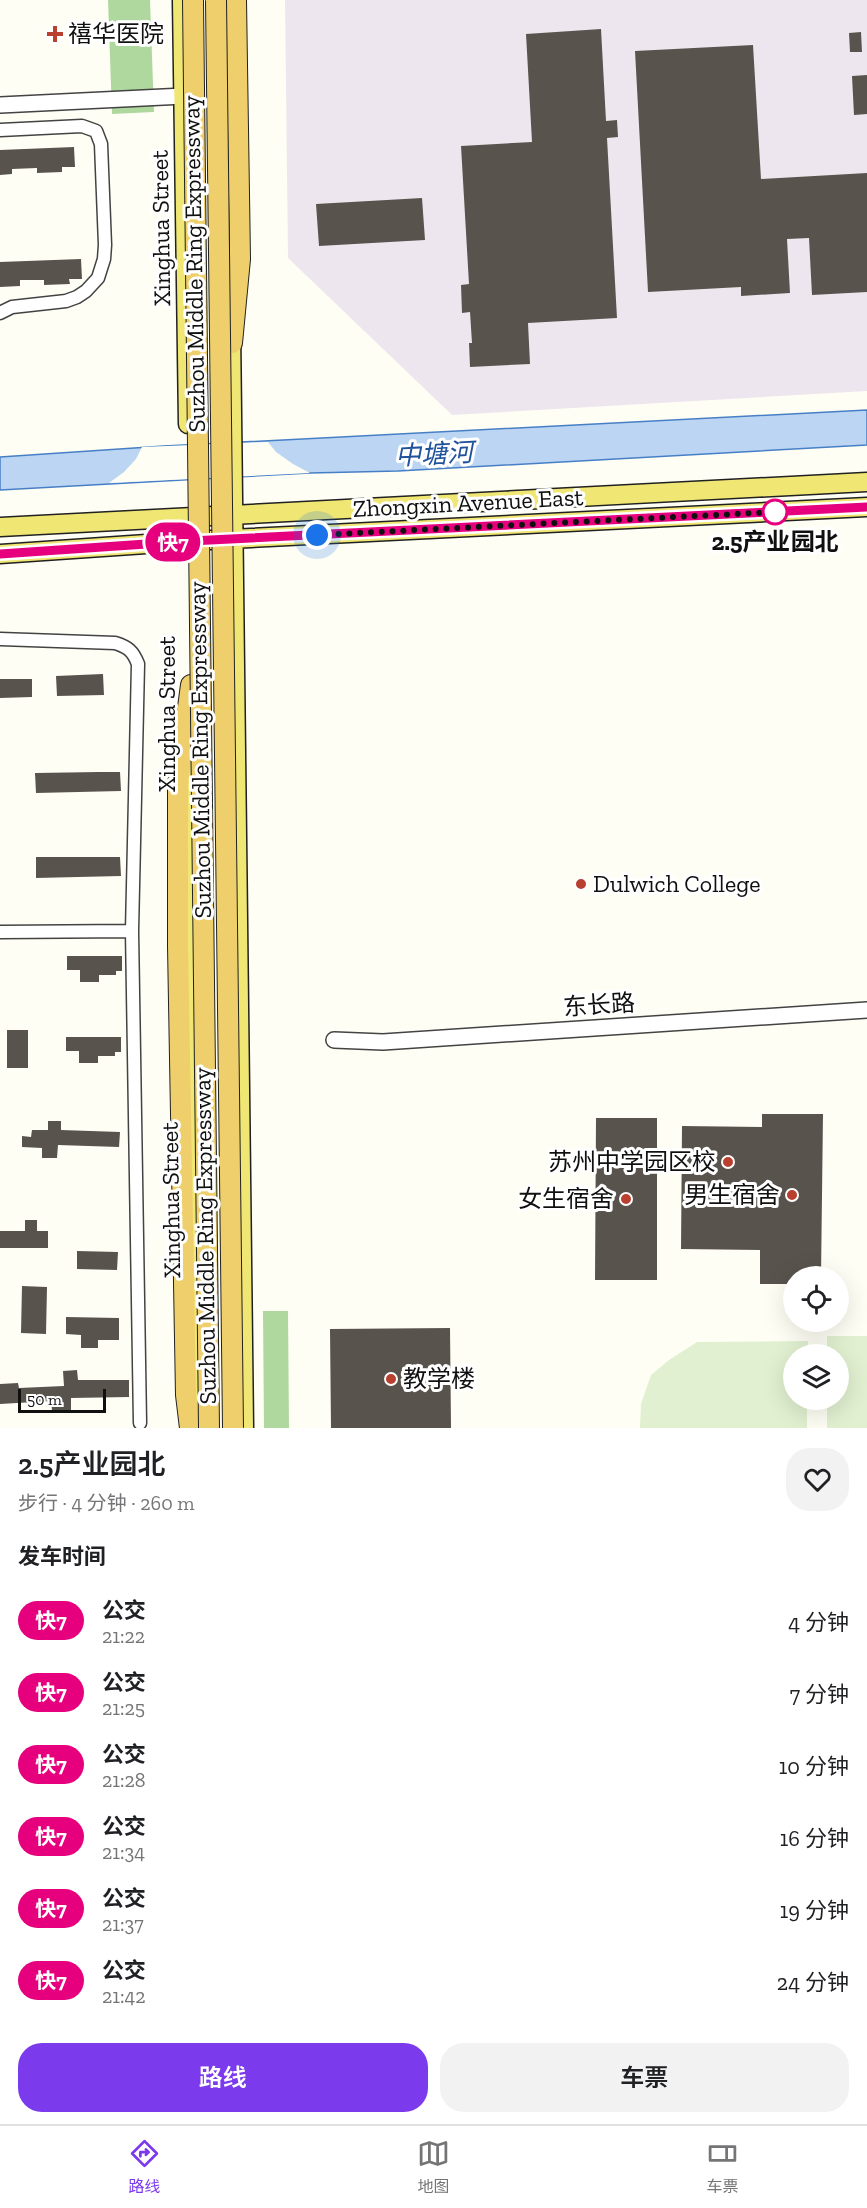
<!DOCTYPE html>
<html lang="zh">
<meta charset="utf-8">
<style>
:root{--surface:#fff;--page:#f2f2f2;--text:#202124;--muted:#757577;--line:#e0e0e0;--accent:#7c3aed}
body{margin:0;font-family:"Zilla Slab","Noto Sans SC",serif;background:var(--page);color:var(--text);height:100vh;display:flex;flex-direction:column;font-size:22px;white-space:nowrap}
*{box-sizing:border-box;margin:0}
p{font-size:20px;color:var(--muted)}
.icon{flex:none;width:33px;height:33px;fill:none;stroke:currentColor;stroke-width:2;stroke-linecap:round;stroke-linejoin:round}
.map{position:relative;height:1428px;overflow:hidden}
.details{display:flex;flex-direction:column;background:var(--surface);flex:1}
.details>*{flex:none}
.badge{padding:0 12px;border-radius:20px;font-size:21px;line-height:39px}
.buttons{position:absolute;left:783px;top:1266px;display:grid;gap:12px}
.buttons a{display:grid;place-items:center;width:66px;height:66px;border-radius:50%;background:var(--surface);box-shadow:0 6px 24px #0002;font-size:30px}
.scale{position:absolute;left:18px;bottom:15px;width:88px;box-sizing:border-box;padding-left:6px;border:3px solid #101010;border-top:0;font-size:16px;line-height:21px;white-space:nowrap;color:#101010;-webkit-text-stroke:4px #fff;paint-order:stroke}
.you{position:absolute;width:30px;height:30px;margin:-15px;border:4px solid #fff;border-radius:50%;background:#1a73e8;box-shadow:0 0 0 9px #1a73e833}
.map>.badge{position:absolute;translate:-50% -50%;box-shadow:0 0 0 3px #fff}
h2{padding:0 18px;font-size:22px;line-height:54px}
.round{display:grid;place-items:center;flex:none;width:63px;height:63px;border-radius:24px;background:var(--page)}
.summary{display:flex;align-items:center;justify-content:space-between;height:102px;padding:0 18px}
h1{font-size:28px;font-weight:600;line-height:45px}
.cta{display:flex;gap:12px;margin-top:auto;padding:12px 18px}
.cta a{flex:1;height:69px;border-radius:24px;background:var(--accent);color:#fff;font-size:24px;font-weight:600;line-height:69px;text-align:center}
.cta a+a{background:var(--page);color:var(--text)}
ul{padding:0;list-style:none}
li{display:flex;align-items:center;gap:18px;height:72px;padding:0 18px}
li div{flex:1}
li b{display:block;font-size:22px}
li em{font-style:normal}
li .badge{min-width:66px;font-weight:700;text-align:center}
.tabs{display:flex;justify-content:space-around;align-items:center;height:84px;border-top:2px solid var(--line);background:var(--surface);font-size:16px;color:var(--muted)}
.tabs a{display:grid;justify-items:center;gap:3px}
.tabs .current{color:var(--accent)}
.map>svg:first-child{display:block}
</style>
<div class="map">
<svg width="867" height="1428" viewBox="0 0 867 1428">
<rect width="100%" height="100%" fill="#fefef4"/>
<path fill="#eee6ee" d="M285 0H867V391L452 415 288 258Z"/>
<path fill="#afd89f" d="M108 0H150L154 112 112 114Z
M263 1311H288L289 1428H264Z"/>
<path fill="#e0f0d0" d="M827 1336H867V1428H827V1400H838V1354H827Z
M808 1341 807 1354H794V1400H807V1428H640L641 1404 651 1375 669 1360 697 1342Z"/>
<path fill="#bcd5f3" stroke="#477fc6" stroke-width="1.5" d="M867 410V445L398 471 310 473 0 490V457L164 446Z"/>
<path fill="#fefef4" d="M268 442 276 452 293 464 310 473 109 483 124 472 136 459 142 447Z"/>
<path fill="#59534d" d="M601 29 606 121 617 120 618 137 607 138 617 318 528 323 530 364 470 367 469 343H472L470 312 462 313 461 285 469 284 461 146 532 142 526 34Z
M861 32 862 52H850L849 33Z
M753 45 761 179 867 173V292L812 295 809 238 787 239 790 293 741 296V287L648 292 635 51Z
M867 75V114L854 115 852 76Z
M74 147 75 167H62V172L37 173V168L12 169V174L0 175V150Z
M422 198 425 240 319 246 316 204Z
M81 259 82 279H69L70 284 44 285V280H20V286L0 287V262Z
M103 674 104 695 57 696 56 676Z
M0 679H32V697L0 698Z
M99 772H120L121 791 36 793 35 773Z
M36 857H120L121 876 36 878Z
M67 956H122V971H116V975H99V982H80V970H67Z
M7 1030H28V1068H7Z
M66 1037H121V1052H115V1056H98V1063H79V1051H66Z
M762 1114H823L821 1276H794V1284H760V1250L681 1249 682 1126 762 1127Z
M596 1118H657V1280H595Z
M48 1121H61V1130L120 1132 119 1147 58 1145 57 1158H42V1148L22 1147V1136L31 1137 32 1130H48Z
M25 1220H37V1231H48V1248H0V1231H25Z
M77 1251 118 1252 117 1270 77 1269Z
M22 1286 47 1287 46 1334 21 1333Z
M66 1317 119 1318V1340H98V1348H81V1335L66 1334Z
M450 1328 451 1428H331L330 1329Z
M77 1370 78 1380H129V1397L71 1398V1410H52L51 1401 0 1404V1384L18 1383 19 1388 64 1386 63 1371Z"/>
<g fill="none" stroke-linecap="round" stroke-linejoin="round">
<g stroke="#434343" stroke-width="15">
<path id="minor" d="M0 130 82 126 96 131 101 144 105 245 104 259 98 278 86 291 77 297 66 301 12 307 0 313
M0 639 115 643C128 647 133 651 138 664L132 931 140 1423
M0 932 132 931"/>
</g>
<g stroke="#434343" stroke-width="18">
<path id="tertiary" d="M0 105 184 96
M334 1040 383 1042 867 1010"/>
</g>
<g stroke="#212121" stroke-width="21">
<path id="primary" d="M182 0 188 424
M231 329 244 1428
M0 527 867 482
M0 554 190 541 867 507
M191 731 198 1428"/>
</g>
<g stroke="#212121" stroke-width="22">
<path id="trunk" d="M232 343 240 259 236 0
M190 1428 186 1395 178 946V783L191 685"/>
</g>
<use href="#minor" stroke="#fff" stroke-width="12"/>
<use href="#tertiary" stroke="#fff" stroke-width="15"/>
<use href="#primary" stroke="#f0e673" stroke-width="18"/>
<use href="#trunk" stroke="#eecf6c" stroke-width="20"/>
<g stroke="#212121" stroke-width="22" stroke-linecap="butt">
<path id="trunk-bridge" d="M193 0 209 1428
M216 0 233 1428"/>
</g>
<use href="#trunk-bridge" stroke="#eecf6c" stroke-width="20"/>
</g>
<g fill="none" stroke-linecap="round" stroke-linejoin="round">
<g stroke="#fff" stroke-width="14">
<path id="line" d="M0 554 190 541 867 507"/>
</g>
<use href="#line" stroke="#e6007e" stroke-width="9"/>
<path stroke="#101010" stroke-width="6" stroke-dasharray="0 10.8" d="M317 535 775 512"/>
</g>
<g fill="#b93f2f" stroke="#fff" stroke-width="2">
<path d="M52 25h6v6h6v6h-6v6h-6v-6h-6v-6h6z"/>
<circle cx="581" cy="884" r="6"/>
<circle cx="728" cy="1162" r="6"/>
<circle cx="792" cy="1195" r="6"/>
<circle cx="626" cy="1199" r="6"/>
<circle cx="391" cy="1379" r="6"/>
</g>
<circle fill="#fff" stroke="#e6007e" stroke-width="3" cx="775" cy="512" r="12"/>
<g text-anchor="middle" stroke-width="6" stroke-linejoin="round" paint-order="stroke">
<g font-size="24" fill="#101010" stroke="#fff" text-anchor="start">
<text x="68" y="42">禧华医院</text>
<text x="593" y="892">Dulwich College</text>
<text x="716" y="1170" text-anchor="end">苏州中学园区校</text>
<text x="780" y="1203" text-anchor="end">男生宿舍</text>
<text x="614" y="1207" text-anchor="end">女生宿舍</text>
<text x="403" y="1387">教学楼</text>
</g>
<g font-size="24" fill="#101010" stroke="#fff">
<text transform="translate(161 228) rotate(-91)" y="8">Xinghua Street</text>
<text transform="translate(194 264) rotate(-91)" y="8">Suzhou Middle Ring Expressway</text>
<text transform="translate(468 503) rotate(-3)" y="8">Zhongxin Avenue East</text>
<text transform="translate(167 714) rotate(-90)" y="8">Xinghua Street</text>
<text transform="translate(200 750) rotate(-91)" y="8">Suzhou Middle Ring Expressway</text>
<text transform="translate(599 1005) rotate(-4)" y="8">东长路</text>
<text transform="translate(171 1200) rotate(-91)" y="8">Xinghua Street</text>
<text transform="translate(205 1236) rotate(-91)" y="8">Suzhou Middle Ring Expressway</text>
</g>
<g font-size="24" font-weight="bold" fill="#101010" stroke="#fff">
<text x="775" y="550">2.5产业园北</text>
</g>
<g font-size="26" font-style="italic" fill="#20529c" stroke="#fff">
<text transform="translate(434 454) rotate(-3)" y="9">中塘河</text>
</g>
</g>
</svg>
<div class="buttons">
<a><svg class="icon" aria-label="locate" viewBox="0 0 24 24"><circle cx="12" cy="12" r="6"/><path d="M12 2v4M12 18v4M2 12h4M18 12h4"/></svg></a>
<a><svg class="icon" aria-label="layers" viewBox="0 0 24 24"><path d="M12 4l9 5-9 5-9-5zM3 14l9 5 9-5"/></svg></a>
</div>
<div class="scale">50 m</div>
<div class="you" style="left:317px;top:535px"></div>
<b class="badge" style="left:173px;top:542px;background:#e6007e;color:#fff">快7</b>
</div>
<section class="details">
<div class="summary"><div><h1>2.5产业园北</h1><p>步行 · 4 分钟 · 260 m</p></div><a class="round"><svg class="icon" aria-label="heart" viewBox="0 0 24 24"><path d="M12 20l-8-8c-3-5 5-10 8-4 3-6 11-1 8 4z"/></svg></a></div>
<h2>发车时间</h2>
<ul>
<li><span class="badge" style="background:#e6007e;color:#fff">快7</span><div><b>公交</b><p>21:22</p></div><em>4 分钟</em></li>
<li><span class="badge" style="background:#e6007e;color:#fff">快7</span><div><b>公交</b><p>21:25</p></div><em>7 分钟</em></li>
<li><span class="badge" style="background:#e6007e;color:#fff">快7</span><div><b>公交</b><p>21:28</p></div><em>10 分钟</em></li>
<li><span class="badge" style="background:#e6007e;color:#fff">快7</span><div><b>公交</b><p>21:34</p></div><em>16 分钟</em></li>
<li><span class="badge" style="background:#e6007e;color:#fff">快7</span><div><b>公交</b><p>21:37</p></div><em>19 分钟</em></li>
<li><span class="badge" style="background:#e6007e;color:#fff">快7</span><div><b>公交</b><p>21:42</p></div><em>24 分钟</em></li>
</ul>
<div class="cta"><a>路线</a><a>车票</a></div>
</section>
<nav class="tabs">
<a class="current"><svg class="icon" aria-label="directions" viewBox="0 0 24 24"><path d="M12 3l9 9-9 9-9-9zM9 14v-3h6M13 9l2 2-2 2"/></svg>路线</a>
<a><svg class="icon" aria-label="map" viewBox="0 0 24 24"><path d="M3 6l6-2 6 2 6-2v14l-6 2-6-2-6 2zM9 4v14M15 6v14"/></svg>地图</a>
<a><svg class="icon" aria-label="tickets" viewBox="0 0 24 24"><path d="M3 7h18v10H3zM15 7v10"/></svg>车票</a>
</nav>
